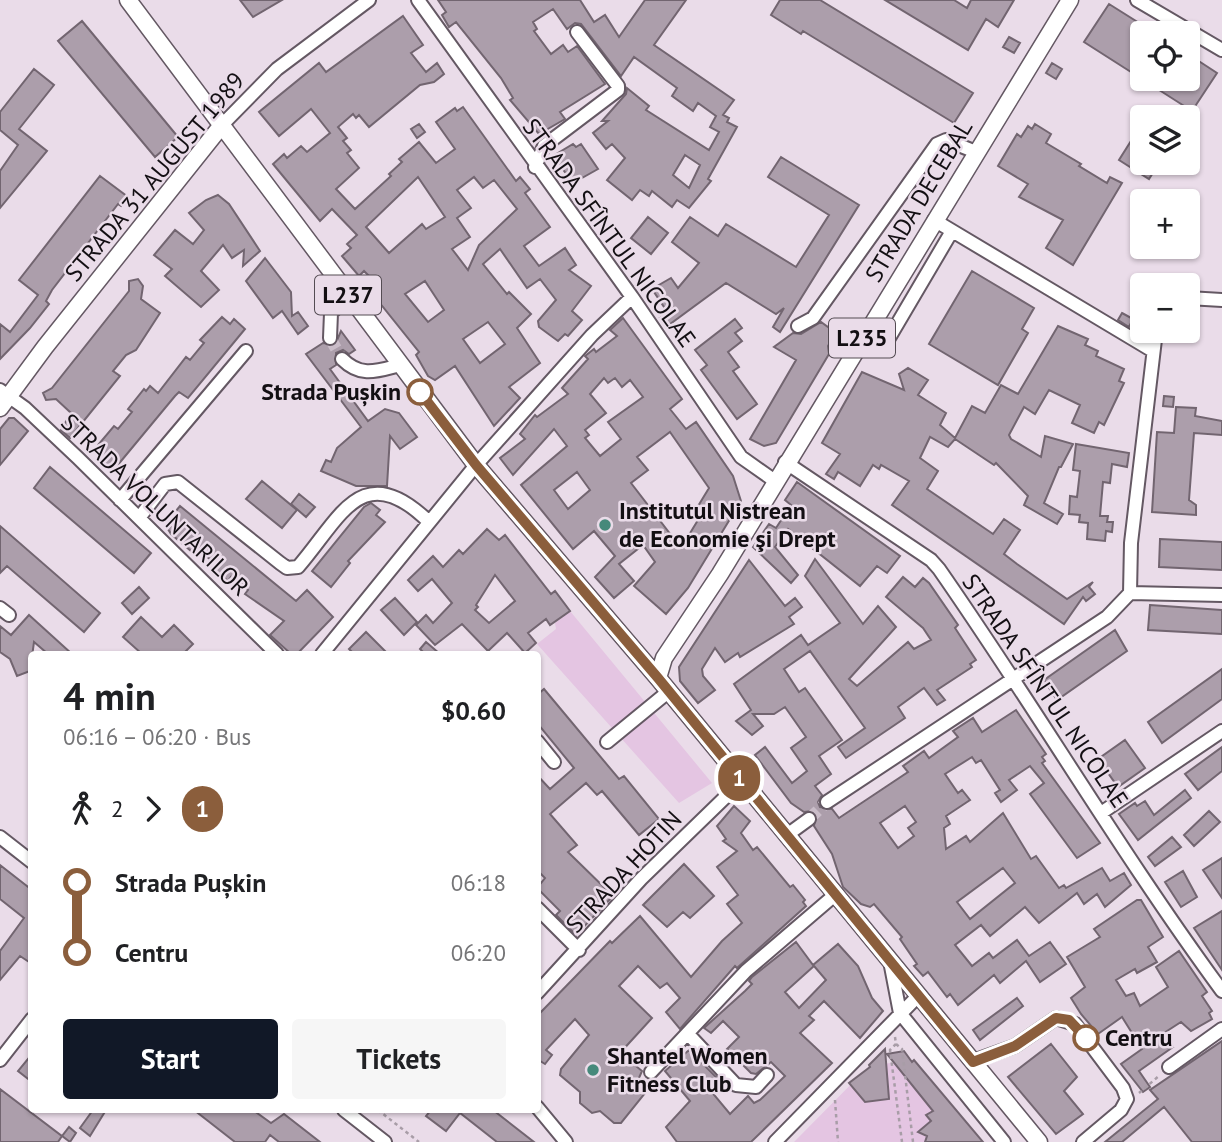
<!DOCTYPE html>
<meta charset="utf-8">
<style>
:root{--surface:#fff;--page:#f6f6f6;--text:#202124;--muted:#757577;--accent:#111827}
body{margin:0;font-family:"PT Sans",sans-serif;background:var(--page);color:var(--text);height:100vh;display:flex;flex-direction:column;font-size:26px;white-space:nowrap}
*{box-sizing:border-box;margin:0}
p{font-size:23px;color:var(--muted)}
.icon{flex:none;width:38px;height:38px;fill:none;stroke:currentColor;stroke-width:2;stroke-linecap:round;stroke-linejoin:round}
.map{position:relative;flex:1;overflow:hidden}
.panel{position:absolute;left:28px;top:651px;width:513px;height:462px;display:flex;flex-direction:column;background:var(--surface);border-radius:7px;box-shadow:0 2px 5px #0004}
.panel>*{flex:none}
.badge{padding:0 14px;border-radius:23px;font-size:24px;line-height:46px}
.controls{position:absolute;left:1130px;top:21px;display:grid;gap:14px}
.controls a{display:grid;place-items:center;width:70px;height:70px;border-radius:7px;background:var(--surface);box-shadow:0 2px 5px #0004;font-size:35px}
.map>.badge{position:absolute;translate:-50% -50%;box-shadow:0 0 0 4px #fff}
.legs{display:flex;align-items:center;gap:10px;height:77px;padding:0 35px;font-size:23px}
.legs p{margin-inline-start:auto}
.overview{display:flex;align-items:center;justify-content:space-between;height:119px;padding:0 35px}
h1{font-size:38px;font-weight:800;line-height:52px}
.button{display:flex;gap:14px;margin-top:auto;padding:14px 35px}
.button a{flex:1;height:80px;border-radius:7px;background:var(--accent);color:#fff;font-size:28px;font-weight:800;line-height:80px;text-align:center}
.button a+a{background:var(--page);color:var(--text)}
ul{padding:0 35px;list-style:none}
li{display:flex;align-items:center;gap:24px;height:70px;font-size:26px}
li i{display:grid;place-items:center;width:10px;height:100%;margin:0 9px;background:currentColor}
li i::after{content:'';width:18px;height:18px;margin:-9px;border:5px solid;border-radius:50%;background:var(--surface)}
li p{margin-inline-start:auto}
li:first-child i{background:linear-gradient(#0000 50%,currentColor 0)}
li:last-child i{background:linear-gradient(currentColor 50%,#0000 0)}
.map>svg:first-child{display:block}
</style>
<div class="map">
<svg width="1222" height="1142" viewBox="0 0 1222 1142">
<rect width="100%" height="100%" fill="#eadce9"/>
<path fill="#e4c5e2" d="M570 611 712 783 679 803 537 644 556 629 555 623Z
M877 1058 883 1064 913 1060 980 1142H794Z"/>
<path fill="#ac9eab" stroke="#726570" stroke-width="2" fill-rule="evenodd" d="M240 0H282L253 17Z
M438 0H580L594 22 605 15 619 37 645 0H686L654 45 734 100 723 115 729 118 727 122 737 127 708 179 711 181 689 208 677 200 672 207 652 191 649 196 640 190 632 200 607 180 625 158 612 144 606 149 593 133 608 121H602L626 94 627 88 649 106 646 110 709 150 719 132 710 127 716 116 698 103 693 111 672 96 677 88 634 57 621 76 581 24 575 23 567 29 553 9 533 22 537 29 534 31 551 54 563 45 568 52 577 46 605 84 560 112 565 119 539 134 510 100 513 98 501 78 456 22 449 27 442 15 446 12ZM685 155 700 165 689 188 673 175Z
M780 0H820L973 93 954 123 803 31 801 34 771 15Z
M885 0H954L967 8 971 0H1014L998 27 986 19 968 50Z
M1109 4 1155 33H1143V79H1188V54L1217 73 1192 111 1084 42Z
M403 16 423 45 411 53 426 72 437 63 444 74 434 82 420 85 369 127 359 115 356 118 353 114 338 127 347 138 343 141 351 150 347 153 359 168 336 189 355 209 391 176 389 174 402 162 399 159 419 142 436 163 455 149 436 122 455 108 457 111 463 107 516 181 520 177 530 189 525 193 550 227 524 246 539 266 565 248 576 265 569 270 591 286 572 311 582 320 568 336 565 334 558 341 539 327 538 321 556 300 540 279 527 288 500 249 483 264 507 294 509 292 531 314 517 328 540 363 509 387 520 398 494 426 455 366 435 380 428 376 416 355 419 352 371 292 379 286 364 271 359 276 342 256 351 248 347 244 357 235 332 209 320 221 273 164 284 154 287 158 301 146 307 152 330 133 311 109 279 136 259 112 319 63 326 72ZM418 177 445 217 426 229 422 224 389 253 366 227ZM474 177 483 188 494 180 517 209 479 245 468 270 452 249 470 237 457 218 471 208 457 190ZM425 281 444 310 428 322 405 294ZM488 322 505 344 480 363 463 339Z
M82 21 178 137 155 157 58 41Z
M1009 37 1020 43 1014 53 1003 47Z
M1052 63 1062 69 1056 79 1046 73Z
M34 69 54 85 19 129 47 151 0 208V171L18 145 0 130V112Z
M1143 122V163H1159L1149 179 1119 160Z
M419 124 425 132 417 138 411 129Z
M1035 124 1051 134 1046 143 1081 164 1079 166 1107 183 1110 177 1122 183 1073 265 1046 248 1063 220 1019 197 1028 184 998 166 1017 134 1021 137 1028 126 1032 129Z
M573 144 576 147 581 144 598 169 573 183 553 156Z
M781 157 859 205 780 332 773 327 784 308 776 314 726 283 666 327 660 318 668 313 652 289 671 278 678 288 699 263 672 242 690 217 718 236 726 224 796 267 829 215 768 177Z
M100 176 128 197 121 206 118 204 52 290 46 301 49 304 30 328 0 359V324L10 332 38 295 19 280Z
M218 195 229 204 260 251 243 266 244 250 232 258 223 245 201 271 219 290 201 307 165 276 172 269 154 255 175 230 193 244 204 230 189 213 206 200Z
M648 217 668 233 651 254 631 238Z
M265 258 291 292 292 316 298 312 308 326 298 334 282 311 273 318 246 281Z
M972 271 1034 308 1022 329 1028 333 998 385 929 344Z
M138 279 143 286 141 299 160 313 136 350 126 355 113 371 120 376 70 438 61 430 71 413 56 399 46 400 43 393 52 388 129 291V281Z
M1122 313 1133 319 1129 327 1118 320Z
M222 317 230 324 234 319 245 329 188 398 179 392 175 396 112 472 101 462 104 458 96 451 98 445 114 426 118 429 132 412 128 409 144 389 146 391 150 386 158 393 186 357 190 360 204 343 200 340Z
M623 318 682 399 670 409 686 429 696 422 733 476 741 501 688 588 666 614 634 586 655 562 643 545 619 564 634 581 614 598 595 577 615 556 594 531 573 549 521 485 567 446 554 429 513 475 500 458 525 439 520 434 535 415 537 417 568 394 562 388 588 359 585 356 594 349 596 352 617 336 610 330ZM604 378 608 383 615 378 622 387 630 380 643 397 608 422 621 439 600 456 585 438 589 435 585 430 606 413 590 394ZM670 432 709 488 692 516 698 520 681 548 631 483 648 470 637 457ZM577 472 590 490 568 509 554 490Z
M735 319 742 328 735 333 742 341 728 352 739 367 733 371 757 404 737 419 701 370 707 365 695 350Z
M832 321 840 326 828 346 829 354 776 443 764 446 750 439 796 360 774 347 793 333 801 334 821 322 828 327Z
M1058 326 1088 339 1085 345 1098 351 1096 356 1124 369 1119 381 1124 383 1104 425 1099 422 1094 433 1072 423 1080 405 1049 390 1035 414 1024 407 1009 435 1011 439 1041 457 1045 436 1073 444 1061 467H1059L1044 503 1063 514 1057 524 1024 505 1028 496 996 463 994 465 955 439 948 447 930 437 920 458 938 471 927 489 993 534 1004 519 1020 530 1004 554 1017 564 1067 599 1093 582 1089 587 1095 594 1086 601 1083 597 1064 624 892 505 909 481 881 465 879 469 873 465 860 486 838 472 834 479 826 474 840 454 822 443 862 372 904 390 899 374 908 368 928 380 918 395 946 413 940 425 955 438 972 406 985 413 1001 385 1018 394Z
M341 331 355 350 349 354 343 350 336 353V365L330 369 368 421 385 409 399 413 417 437 400 449 390 436 387 486H356L321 471 326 460 331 462 337 448 361 427 306 354 323 343 335 345Z
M1164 396 1174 397 1173 407 1163 406Z
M1176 407 1196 408 1195 416 1222 421V435L1194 433 1189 500 1196 505V515L1152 512 1157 432 1174 433Z
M9 418H14L28 431 0 465V429Z
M1076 444 1129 453 1127 467 1112 464 1110 483 1103 482 1100 516H1108L1107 522H1113L1112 532 1106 531 1105 541 1087 539 1088 523 1079 522 1080 515 1069 514 1070 496 1077 497 1080 471 1073 470Z
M50 467 151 553 134 573 34 488Z
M262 481 297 510 282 528 246 499Z
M797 482 900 556 887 573 877 566 860 586 788 529 775 547 798 575 791 583 753 547 769 524 776 528 791 505 785 500Z
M299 494 315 507 306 517 291 504Z
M371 503 380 510 376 515 385 522 348 561 350 563 331 587 312 571 364 507Z
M180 506 296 601 307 590 333 617 297 654H291L270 635 284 621 245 594 248 590 231 577 228 581 208 565 211 560 194 547 191 551 171 534 168 529 175 521 171 517Z
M0 526 100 613 84 632 7 566 0 573Z
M487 529 499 540 505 535 551 594 555 591 570 611 550 625 546 619 528 633 536 643 525 653 507 633 488 651 462 624 435 645 416 625 426 615 433 623 452 603 432 579 418 591 408 580 433 556 443 567 459 550 463 554ZM495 575 515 601 489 623 475 610 478 607 476 605Z
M1160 539 1222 542V570L1159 567Z
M815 559 863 624 878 606 896 627 849 679 857 686 908 642 914 649 931 640 923 628 886 597 903 577 915 587 923 578 929 583 958 625 955 628 976 660 970 664 972 667 937 690 945 700 937 705 924 688 898 707 905 718 846 758 838 747 865 728 810 651 784 669 799 692 805 688 842 740 819 756 831 774 815 786 822 795 818 802 820 807 832 809 839 818 908 772 903 766 924 751 929 758 958 737 953 731 973 718 982 732 1016 710 1046 754 1042 757 1045 761 1042 763 1100 843 1077 858 1030 794 1044 783 1030 766 1009 780 1017 790 1001 802 995 793 1000 790 981 760 976 763 972 757 945 774 958 793 962 790 970 800 946 816 950 824 944 828 946 849 966 836 970 842 1003 813 1031 859 1036 856 1059 888 1064 885 1066 888 1102 868 1110 881 1124 873 1131 885 1105 907 1097 894 1084 904 1077 893 1039 923 1025 907 990 936 981 925 955 945 972 966 989 953 993 958 1017 940 1029 956 1050 942 1066 964 1040 982 1026 961 1000 983 994 975 958 1005 950 994 947 997 928 972 923 976 914 966 917 964 900 939 902 937 874 904 870 907 861 904 843 887 832 854 814 826 816 814 812 811 804 812 791 803 755 755 765 747 792 783 807 771 791 748 806 737 785 707 774 714H753L763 726 752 735 736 721 751 710 734 684 801 635 808 645 840 623 805 576ZM905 806 916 822 908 828 914 836 898 848 880 823ZM1003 868 1015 883 970 919 957 902Z
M749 560 785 606 795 598 802 607 789 617 794 624 740 657 738 653 725 662 715 648 702 669 703 676 715 690 698 703 680 681 679 667Z
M139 587 149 598 132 614 122 603Z
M395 598 417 622 404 635 381 610Z
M1150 605 1222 610V634L1148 630Z
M29 615 72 654H48L34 642 30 671 17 676 10 659 0 652V626L11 635Z
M141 617 162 637 174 625 193 644 183 654H142L123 637Z
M1115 630 1127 651 1057 700 1044 680Z
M366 632 388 654H354L349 649Z
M426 642 440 654H425L420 649Z
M1222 669V699L1162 743 1148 722Z
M544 689 619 779 624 776 659 819 639 835 602 791 597 795 586 783 550 814 577 845 568 852 613 896 576 935 556 915 560 911 537 888 545 878 537 870V775L550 789 574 768 537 723V695Z
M1125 740 1145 768 1118 787 1098 759Z
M1222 747V771L1198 790 1185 774Z
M1185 790 1191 798 1138 840 1119 814 1135 803 1137 806 1145 801 1154 815Z
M734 806 750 821 741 833 753 850 757 847 790 887 793 885 805 900 803 902 806 906 737 968 735 966 680 1029 666 1012 680 998 667 983 660 988 638 966 619 986 652 1018 620 1053 642 1071 639 1078 650 1087 621 1123H614L600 1111 592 1113 580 1103V1092L560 1075 561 1069 589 1035 575 1019 546 1050 552 1055 545 1064 537 1059 540 1013 610 941 612 943 640 916 691 977 722 941 742 923 727 904 738 895 717 867 737 851 723 841 726 839 717 826Z
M1209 811 1220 822 1194 846 1184 835Z
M1172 837 1181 847 1155 866 1148 857Z
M1222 858V898L1203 870Z
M684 864 714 896 690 918 683 912 667 927 643 905Z
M0 865 32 890V964L20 956 0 980V951L24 918 0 899Z
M1183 871 1197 897 1181 907 1165 882Z
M1137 900H1141L1163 937 1148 947 1157 962 1137 973 1135 969 1116 980 1126 996 1134 993 1140 1006 1168 987 1156 967 1179 951 1207 992 1202 996 1212 1011 1209 1013 1212 1019 1191 1031 1181 1022 1164 1033 1173 1047 1139 1071 1150 1087 1143 1092 1121 1064 1142 1049 1122 1017 1098 1034 1081 1014 1071 998 1085 987 1067 957 1100 937 1094 929Z
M1222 911V970L1194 928Z
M796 942 813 965 838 944 858 966 872 998 883 1011 860 1038 824 1001 809 1016 814 1020 800 1033 832 1063 751 1142H677L666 1127 690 1101 665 1071 689 1050 718 1079 719 1083 710 1090 730 1114 748 1096 754 1103 760 1100 785 1076 771 1062 756 1074 751 1073 727 1049 739 1037 723 1021 711 1033 704 1028 745 991 752 984 749 981 752 977ZM814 966 826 980 799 1008 785 992Z
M1017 998 1023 1006 980 1040 973 1030Z
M1222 1041V1142H1192L1164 1107 1122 1142H1105L1158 1099 1150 1090Z
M1051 1044 1077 1077 1064 1091 1083 1114 1056 1134 1008 1077Z
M885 1049 889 1099 865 1102 849 1083 870 1067 869 1065Z
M904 1051 912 1062 914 1060 983 1142H925L927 1136 918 1132 931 1121 926 1115 933 1111 887 1054Z
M32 1054V1082L18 1071Z
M0 1089 62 1136 69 1127 76 1133 70 1142 62 1136 58 1142H0Z
M93 1110H106L90 1136 80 1128Z
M194 1110H253L271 1123 284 1114 320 1142H279L270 1135 265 1142H235Z
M431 1110H493L534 1142H497L460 1113 446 1131 426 1116Z"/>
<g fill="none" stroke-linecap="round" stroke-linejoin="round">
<path stroke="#cabdc9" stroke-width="12" stroke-dasharray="12 6" stroke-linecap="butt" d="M330 338 342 359
M809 819 827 802"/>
<g stroke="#645863" stroke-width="16">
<path id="minor" d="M418 0 632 297 741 457 775 481
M1137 0 1222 50
M222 125 277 69 369 0
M535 167 544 146 618 90V86L577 32
M934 220 1153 351
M1188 298 1222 300
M798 326 813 318 937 144 946 140 976 152
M865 333 880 341 889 338 952 231
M330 338 331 313 348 296
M342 359C361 378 377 371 400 365
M0 390 25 408 78 458 277 654
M785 462 931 560 939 569C1036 708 1122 855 1222 991
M120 500 246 351
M139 518 165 484 178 482 280 563 287 568 298 567C340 519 362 456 429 522
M1130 593 1222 595
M0 608 9 615
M322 654 476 465 592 335 632 297
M537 741 554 762
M607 742 668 692
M827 802 1107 617 1130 593 1131 543 1156 331
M1101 813 1222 731
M787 835 809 819
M0 837 32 862
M537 908 579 950
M890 961 900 1013 1004 1142
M537 993 641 879 742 781
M688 1034 736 1085 756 1087 767 1075
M0 1060 32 1019
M973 1061 1015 1046 1056 1018 1075 1024 1123 1088 1127 1099 1121 1110 1083 1142
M1169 1067 1222 1029
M651 1072 746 971 836 894
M537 1107 566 1142
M344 1110 385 1142
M775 1142 919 995"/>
</g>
<g stroke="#645863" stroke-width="19">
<path id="major" d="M128 0 476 465 658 678 1039 1142
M0 408 45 347 222 125
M658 678 664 658 720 574 1070 0"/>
</g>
<path stroke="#a89da7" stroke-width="2.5" stroke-dasharray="3.5 3.5" stroke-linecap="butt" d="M895 1037 896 1044 902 1049 913 1142
M896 1044 890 1050 902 1142
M1139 1093 1160 1075
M835 1100 838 1142
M378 1110 419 1142"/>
<use href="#minor" stroke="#fff" stroke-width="12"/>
<use href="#major" stroke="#fff" stroke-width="16"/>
</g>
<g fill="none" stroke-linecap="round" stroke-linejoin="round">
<g stroke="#fff" stroke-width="16">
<path id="line-1" d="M420 392 476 465 658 678 973 1062 1015 1046 1056 1018 1069 1020 1086 1038"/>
</g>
<use href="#line-1" stroke="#8b5e3c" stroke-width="10"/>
</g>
<g fill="#fff" stroke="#8b5e3c" stroke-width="3.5">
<circle cx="420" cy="392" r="12"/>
<circle cx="1086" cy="1038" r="12"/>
</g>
<g fill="#46897b" stroke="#eadce9" stroke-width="2.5">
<circle cx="605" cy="525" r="7"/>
<circle cx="593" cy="1070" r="7"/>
</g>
<g text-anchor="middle" stroke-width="5" stroke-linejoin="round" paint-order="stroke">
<g fill="#eadce9" stroke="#544c53" stroke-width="2">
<rect x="315" y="275.5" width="66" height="39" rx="5"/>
<rect x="829" y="318.5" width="66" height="39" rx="5"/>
</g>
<g font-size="23" font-weight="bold" fill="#130f13">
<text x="348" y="303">L237</text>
<text x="862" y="346">L235</text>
</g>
<g font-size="24" fill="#130f13" stroke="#eadce9">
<text transform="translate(155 177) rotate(-50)" y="8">STRADA 31 AUGUST 1989</text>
<text transform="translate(919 201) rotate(-59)" y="8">STRADA DECEBAL</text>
<text transform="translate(609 233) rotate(54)" y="8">STRADA SFÎNTUL NICOLAE</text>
<text transform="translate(155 505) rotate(44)" y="8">STRADA VOLUNTARILOR</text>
<text transform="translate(1045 691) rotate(56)" y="8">STRADA SFÎNTUL NICOLAE</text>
<text transform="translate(624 872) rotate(-47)" y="8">STRADA HOTIN</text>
</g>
<g font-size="24" font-weight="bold" fill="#130f13" stroke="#eadce9" text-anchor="end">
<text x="401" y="400">Strada Pușkin</text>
<text x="1105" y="1046" text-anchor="start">Centru</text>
</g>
<g font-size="24" font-weight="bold" fill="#130f13" stroke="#eadce9" text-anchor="start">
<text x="619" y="519">Institutul Nistrean<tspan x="619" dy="28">de Economie şi Drept</tspan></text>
<text x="607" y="1064">Shantel Women<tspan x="607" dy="28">Fitness Club</tspan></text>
</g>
</g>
</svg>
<div class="controls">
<a><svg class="icon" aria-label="locate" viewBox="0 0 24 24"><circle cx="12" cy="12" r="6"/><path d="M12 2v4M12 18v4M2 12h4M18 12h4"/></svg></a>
<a><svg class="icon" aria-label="layers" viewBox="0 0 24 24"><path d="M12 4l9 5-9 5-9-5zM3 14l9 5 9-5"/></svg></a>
<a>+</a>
<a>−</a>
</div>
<b class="badge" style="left:739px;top:778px;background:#8b5e3c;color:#fff">1</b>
<section class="panel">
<div class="overview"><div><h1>4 min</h1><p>06:16 – 06:20 · Bus</p></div><b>$0.60</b></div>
<div class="legs"><svg class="icon" aria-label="walk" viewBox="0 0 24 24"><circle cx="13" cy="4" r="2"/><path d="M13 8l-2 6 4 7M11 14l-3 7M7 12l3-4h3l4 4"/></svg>2<svg class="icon" aria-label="forward" viewBox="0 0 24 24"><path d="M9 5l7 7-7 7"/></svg><b class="badge" style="background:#8b5e3c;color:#fff">1</b></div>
<ul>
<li><i style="color:#8b5e3c"></i><b>Strada Pușkin</b><p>06:18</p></li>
<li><i style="color:#8b5e3c"></i><b>Centru</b><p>06:20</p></li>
</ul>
<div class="button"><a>Start</a><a>Tickets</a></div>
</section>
</div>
